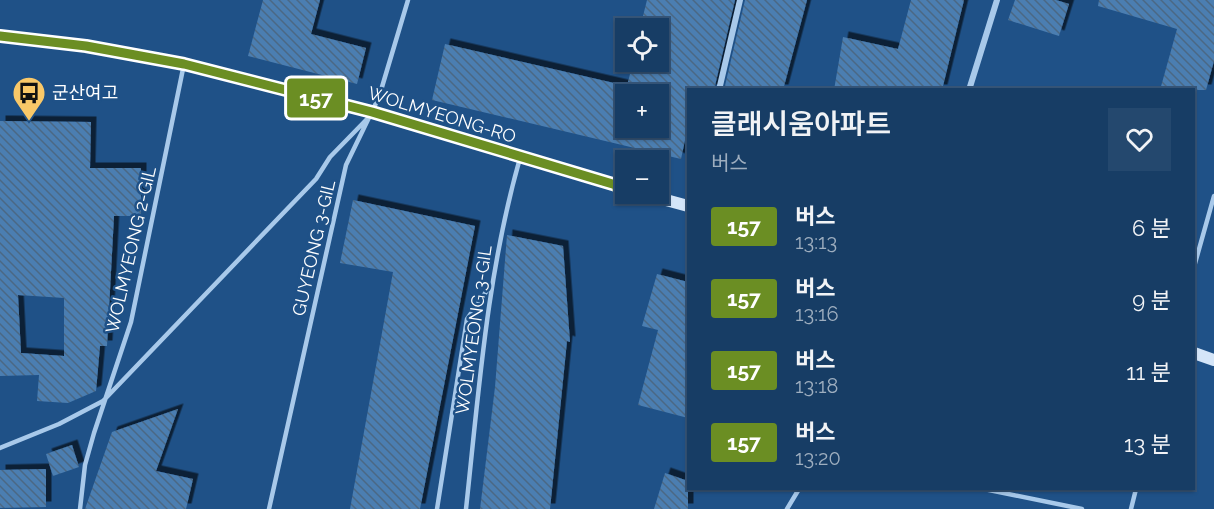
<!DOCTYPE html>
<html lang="ko">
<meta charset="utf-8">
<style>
:root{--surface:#173d65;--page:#24486e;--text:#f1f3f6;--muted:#9eaebf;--line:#365679}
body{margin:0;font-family:Raleway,"Noto Sans KR",sans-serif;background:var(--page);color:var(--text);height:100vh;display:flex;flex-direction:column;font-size:22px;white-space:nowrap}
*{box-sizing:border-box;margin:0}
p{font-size:20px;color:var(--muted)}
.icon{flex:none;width:33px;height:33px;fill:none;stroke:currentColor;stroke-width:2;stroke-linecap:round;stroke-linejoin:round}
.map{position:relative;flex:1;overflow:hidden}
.sheet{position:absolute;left:687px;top:88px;width:508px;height:402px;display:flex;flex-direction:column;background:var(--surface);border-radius:0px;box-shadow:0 2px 4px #0004,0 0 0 2px var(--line)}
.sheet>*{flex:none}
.badge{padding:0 12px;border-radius:4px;font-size:21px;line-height:39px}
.tools{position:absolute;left:615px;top:18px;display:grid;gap:12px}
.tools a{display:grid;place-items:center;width:54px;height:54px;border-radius:0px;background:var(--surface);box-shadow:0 2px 4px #0004,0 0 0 2px var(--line);font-size:30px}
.map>.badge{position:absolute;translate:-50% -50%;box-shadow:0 0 0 3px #fff}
.round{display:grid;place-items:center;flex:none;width:63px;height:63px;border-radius:0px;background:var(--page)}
.summary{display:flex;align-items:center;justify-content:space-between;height:102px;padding:0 24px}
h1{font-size:28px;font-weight:600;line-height:45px}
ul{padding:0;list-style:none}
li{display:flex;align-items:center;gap:18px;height:72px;padding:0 24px}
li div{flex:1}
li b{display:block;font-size:22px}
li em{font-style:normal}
li .badge{min-width:66px;font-weight:700;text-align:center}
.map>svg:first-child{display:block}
</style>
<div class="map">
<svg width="1214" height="509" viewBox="0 0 1214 509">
<defs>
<pattern id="building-back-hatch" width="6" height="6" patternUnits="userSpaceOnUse" patternTransform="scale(1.5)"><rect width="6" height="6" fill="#4b7eb1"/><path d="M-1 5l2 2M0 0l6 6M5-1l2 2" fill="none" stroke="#4b6884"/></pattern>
<filter id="shadow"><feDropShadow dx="5.5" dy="-5.5" stdDeviation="0" flood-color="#0009"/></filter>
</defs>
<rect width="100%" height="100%" fill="#1f5187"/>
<path fill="url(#building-back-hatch)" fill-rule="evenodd" filter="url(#shadow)" d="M263 0H320L311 34 366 48 357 84 248 56Z
M647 0H735L714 90H688V126L681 159 432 100 445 44 627 86 633 62H658V28H640ZM626 94H658V128H626Z
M745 0H807L783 90H724Z
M911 0H964L942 90H834L843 37 898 49Z
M1015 0H1056L1069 4 1059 36 1008 20Z
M1099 0H1214V61L1206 90H1160L1177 29 1098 6Z
M0 121 91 122 90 168H141V216H114L107 346H100L96 391 68 403 37 401 39 375 0 376ZM18 295 64 298V356L21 353Z
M353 200 475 226 420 509H350L393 272 340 263Z
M507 235 563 246 570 342 567 341 550 509H480L495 387Z
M657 274 688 282V418L638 405 658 330 642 326Z
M178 409 156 471 193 479 186 509H85L112 432Z
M72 445 79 467 53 476 46 454Z
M46 469V507L0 508V470Z
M665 473 688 481V509H654Z"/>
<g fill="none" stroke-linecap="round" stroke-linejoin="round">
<path stroke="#a8c9ea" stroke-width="4.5" d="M1194 267 1214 196
M0 448 59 424 103 401 316 179 330 157 369 117
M984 489 1082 509
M80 509 85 465 94 433 131 322 184 64
M269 509 346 165 379 97 408 0
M437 509 467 319 488 289
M466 509C479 389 487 274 520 158
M787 509 799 489
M1131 509 1136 489"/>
<path stroke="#a8c9ea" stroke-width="6" d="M719 90 740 0
M969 90 997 0"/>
<path stroke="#d4e5f8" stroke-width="12" d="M0 36 86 46 184 64 372 112 626 188
M644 194 688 206
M1194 353 1214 360"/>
</g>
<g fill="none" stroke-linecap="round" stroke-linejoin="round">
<g stroke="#fff" stroke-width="14">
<path id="line" d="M0 36 86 46 184 64 372 112 626 188"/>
</g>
<use href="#line" stroke="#6b8e23" stroke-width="9"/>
</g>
<defs>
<g id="bus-pin" transform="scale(1.725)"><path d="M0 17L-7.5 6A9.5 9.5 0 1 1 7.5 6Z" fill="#f9c868" stroke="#1f5187"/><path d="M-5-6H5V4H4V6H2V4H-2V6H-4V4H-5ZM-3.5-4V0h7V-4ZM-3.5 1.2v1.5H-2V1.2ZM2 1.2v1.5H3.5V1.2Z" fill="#111"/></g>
</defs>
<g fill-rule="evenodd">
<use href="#bus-pin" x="29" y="93"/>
</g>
<circle fill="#fff" stroke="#6b8e23" stroke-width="3" cx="626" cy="188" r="12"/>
<g text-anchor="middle" stroke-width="5" stroke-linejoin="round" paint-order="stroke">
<g font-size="18" fill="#fff" stroke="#1f5187" text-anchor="start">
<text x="52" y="99">군산여고</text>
</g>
<g font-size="18" fill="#fff" stroke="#1f5187">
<text transform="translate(442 115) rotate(17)" y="6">WOLMYEONG-RO</text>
<text transform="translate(314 248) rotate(-77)" y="6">GUYEONG 3-GIL</text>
<text transform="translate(131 250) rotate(-77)" y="6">WOLMYEONG 2-GIL</text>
<text transform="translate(474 330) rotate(-82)" y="6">WOLMYEONG 3-GIL</text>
</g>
</g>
</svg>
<div class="tools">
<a><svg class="icon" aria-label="locate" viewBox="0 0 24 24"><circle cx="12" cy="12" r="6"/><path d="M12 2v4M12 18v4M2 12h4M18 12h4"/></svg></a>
<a>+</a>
<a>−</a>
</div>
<b class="badge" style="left:316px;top:98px;background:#6b8e23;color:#fff">157</b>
<section class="sheet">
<div class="summary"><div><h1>클래시움아파트</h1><p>버스</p></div><a class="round"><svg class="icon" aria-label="heart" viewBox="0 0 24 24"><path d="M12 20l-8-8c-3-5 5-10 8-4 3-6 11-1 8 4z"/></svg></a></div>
<ul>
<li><span class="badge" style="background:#6b8e23;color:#fff">157</span><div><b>버스</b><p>13:13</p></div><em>6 분</em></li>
<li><span class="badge" style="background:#6b8e23;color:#fff">157</span><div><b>버스</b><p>13:16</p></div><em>9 분</em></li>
<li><span class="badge" style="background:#6b8e23;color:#fff">157</span><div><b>버스</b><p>13:18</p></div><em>11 분</em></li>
<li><span class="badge" style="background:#6b8e23;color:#fff">157</span><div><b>버스</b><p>13:20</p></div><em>13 분</em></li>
</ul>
</section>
</div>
